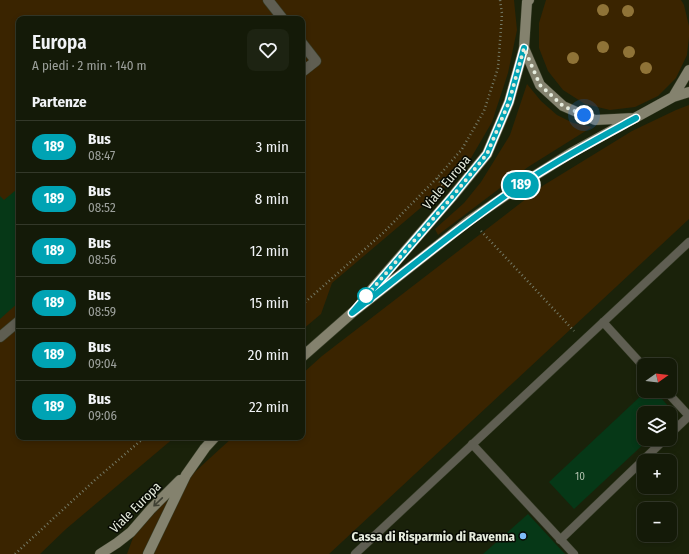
<!DOCTYPE html>
<html lang="it">
<meta charset="utf-8">
<style>
:root{--surface:#141a08;--page:#1d2312;--text:#f1f3f6;--muted:#9da19c;--line:#333829}
body{margin:0;font-family:"Fira Sans Condensed",sans-serif;background:var(--page);color:var(--text);height:100vh;display:flex;flex-direction:column;font-size:15px;white-space:nowrap}
*{box-sizing:border-box;margin:0}
p{font-size:13px;color:var(--muted)}
.icon{flex:none;width:22px;height:22px;fill:none;stroke:currentColor;stroke-width:2;stroke-linecap:round;stroke-linejoin:round}
.map{position:relative;flex:1;overflow:hidden}
.drawer{position:absolute;left:16px;top:16px;width:289px;height:424px;display:flex;flex-direction:column;background:var(--surface);border-radius:8px;box-shadow:0 2px 6px #0003,0 0 0 1px var(--line)}
.drawer>*{flex:none}
.badge{padding:0 8px;border-radius:13px;font-size:14px;line-height:26px}
.needle{width:26px;rotate:76deg}
.controls{position:absolute;left:637px;top:358px;display:grid;gap:8px}
.controls a{display:grid;place-items:center;width:40px;height:40px;border-radius:8px;background:var(--surface);box-shadow:0 2px 6px #0003,0 0 0 1px var(--line);font-size:20px}
.you{position:absolute;width:20px;height:20px;margin:-10px;border:3px solid #fff;border-radius:50%;background:#1a73e8;box-shadow:0 0 0 6px #1a73e833}
.map>.badge{position:absolute;translate:-50% -50%;box-shadow:0 0 0 2px #fff}
h2{padding:0 16px;font-size:15px;line-height:36px}
.round{display:grid;place-items:center;flex:none;width:42px;height:42px;border-radius:8px;background:var(--page)}
.summary{display:flex;align-items:center;justify-content:space-between;height:68px;padding:0 16px}
h1{font-size:19px;font-weight:600;line-height:30px}
ul{padding:0;list-style:none}
li{display:flex;align-items:center;gap:12px;height:52px;padding:0 16px;border-top:1px solid var(--line)}
li div{flex:1}
li b{display:block;font-size:15px}
li em{font-style:normal}
li .badge{min-width:44px;font-weight:700;text-align:center}
.map>svg:first-child{display:block}
</style>
<div class="map">
<svg width="689" height="554" viewBox="0 0 689 554">
<rect width="100%" height="100%" fill="#1a220a"/>
<path fill="#3a2400" d="M0 0H514L517 30 508 73 492 122 471 158 450 183 332 283 321 314 302 330V19H19V437H175L66 529 40 554H0Z
M546 0H681L684 5 689 26V37L687 55 676 78 658 96 635 107 610 110 585 104 563 90 548 71 539 48V23Z
M527 84 541 101 557 115 573 123 592 127 528 167 438 235 435 229 464 203 481 182 510 135Z
M689 105V219L329 554H127L138 524 233 437H302V374L322 356 544 185 632 131 676 110Z"/>
<path fill="#063817" d="M16 190 19 193V302L0 319V196L4 200Z
M646 391H655L675 414 670 419V413H644V439H649L574 509 549 482Z
M528 514 565 554H483Z"/>
<g fill="none" stroke-linecap="round" stroke-linejoin="round">
<g stroke="#373e28" stroke-width="9">
<path id="service" d="M603 322 644 367
M666 391 689 416 670 434
M472 444 574 554
M560 540 665 439
M355 554 689 242"/>
</g>
<g stroke="#373e28" stroke-width="11">
<path id="pedestrian" d="M268 0 283 19
M302 43 316 61 302 72
M0 337 19 321"/>
</g>
<g stroke="#373e28" stroke-width="11">
<path id="secondary" d="M529 0 527 2 524 48 540 85 563 106 595 120 634 118
M673 97 689 92
M366 296 452 197 487 154 509 102 524 48
M302 357 352 313 470 220 531 178 571 153 673 97 689 70
M100 554 117 543 131 532 151 509 180 480
M148 554 186 475 205 448 215 437"/>
</g>
<path stroke="#747b67" stroke-width="2.5" stroke-dasharray="1 3" stroke-linecap="butt" d="M437 178 443 186
M481 231 574 331
M302 305 383 233 437 178 462 149 484 111 498 68 502 14 500 0
M15 554 96 479 145 437"/>
<use href="#service" stroke="#5f5e52" stroke-width="8"/>
<use href="#pedestrian" stroke="#5f5e52" stroke-width="10"/>
<use href="#secondary" stroke="#84826e" stroke-width="10"/>
</g>
<g fill="#8f7337">
<circle cx="603" cy="10" r="6"/>
<circle cx="628" cy="11" r="6"/>
<circle cx="603" cy="47" r="6"/>
<circle cx="629" cy="52" r="6"/>
<circle cx="573" cy="58" r="6"/>
<circle cx="646" cy="68" r="6"/>
</g>
<defs><path id="oneway-shaft" d="M-6 0H5M1.5-3L5.5 0L1.5 3" fill="none" stroke-width="1.6" stroke-linecap="round" stroke-linejoin="round"/></defs>
<use stroke="#3f4033" href="#oneway-shaft" transform="translate(158 502) rotate(136)"/>
<g fill="none" stroke-linecap="round" stroke-linejoin="round">
<g stroke="#fff" stroke-width="9">
<path id="line" d="M524 48 509 102 487 154 452 197 352 313C411 267 469 219 531 178 565 156 601 137 636 118"/>
</g>
<use href="#line" stroke="#00a3b4" stroke-width="6"/>
<path stroke="#e6ecdd" stroke-width="4" stroke-dasharray="0 7.2" d="M366 296 362 301 452 197 487 154 509 102 524 48 540 85 563 106 584 115"/>
</g>
<circle fill="#fff" stroke="#00a3b4" stroke-width="2" cx="366" cy="296" r="8"/>
<circle fill="#7ebdf9" stroke="#070a03" stroke-width="1.5" cx="523" cy="536" r="4"/>
<g text-anchor="middle" stroke-width="3" stroke-linejoin="round" paint-order="stroke">
<g font-size="11" fill="#aebfac">
<text x="580" y="480">10</text>
</g>
<g font-size="13" fill="#e6ecdd" stroke="#070a03">
<text transform="translate(446 182) rotate(-50)" y="5">Viale Europa</text>
<text transform="translate(135 507) rotate(-45)" y="5">Viale Europa</text>
</g>
<g font-size="13" font-weight="bold" fill="#e6ecdd" stroke="#070a03" text-anchor="end">
<text x="515" y="541">Cassa di Risparmio di Ravenna</text>
</g>
</g>
</svg>
<div class="controls">
<a><svg class="needle" viewBox="-14 -14 28 28"><path d="M0-13l5 13h-10z" fill="#e53935"/><path d="M0 13l5-13h-10z" fill="#9da19c"/></svg></a>
<a><svg class="icon" aria-label="layers" viewBox="0 0 24 24"><path d="M12 4l9 5-9 5-9-5zM3 14l9 5 9-5"/></svg></a>
<a>+</a>
<a>−</a>
</div>
<div class="you" style="left:584px;top:115px"></div>
<b class="badge" style="left:521px;top:185px;background:#00a3b4;color:#fff">189</b>
<section class="drawer">
<div class="summary"><div><h1>Europa</h1><p>A piedi · 2 min · 140 m</p></div><a class="round"><svg class="icon" aria-label="heart" viewBox="0 0 24 24"><path d="M12 20l-8-8c-3-5 5-10 8-4 3-6 11-1 8 4z"/></svg></a></div>
<h2>Partenze</h2>
<ul>
<li><span class="badge" style="background:#00a3b4;color:#fff">189</span><div><b>Bus</b><p>08:47</p></div><em>3 min</em></li>
<li><span class="badge" style="background:#00a3b4;color:#fff">189</span><div><b>Bus</b><p>08:52</p></div><em>8 min</em></li>
<li><span class="badge" style="background:#00a3b4;color:#fff">189</span><div><b>Bus</b><p>08:56</p></div><em>12 min</em></li>
<li><span class="badge" style="background:#00a3b4;color:#fff">189</span><div><b>Bus</b><p>08:59</p></div><em>15 min</em></li>
<li><span class="badge" style="background:#00a3b4;color:#fff">189</span><div><b>Bus</b><p>09:04</p></div><em>20 min</em></li>
<li><span class="badge" style="background:#00a3b4;color:#fff">189</span><div><b>Bus</b><p>09:06</p></div><em>22 min</em></li>
</ul>
</section>
</div>
